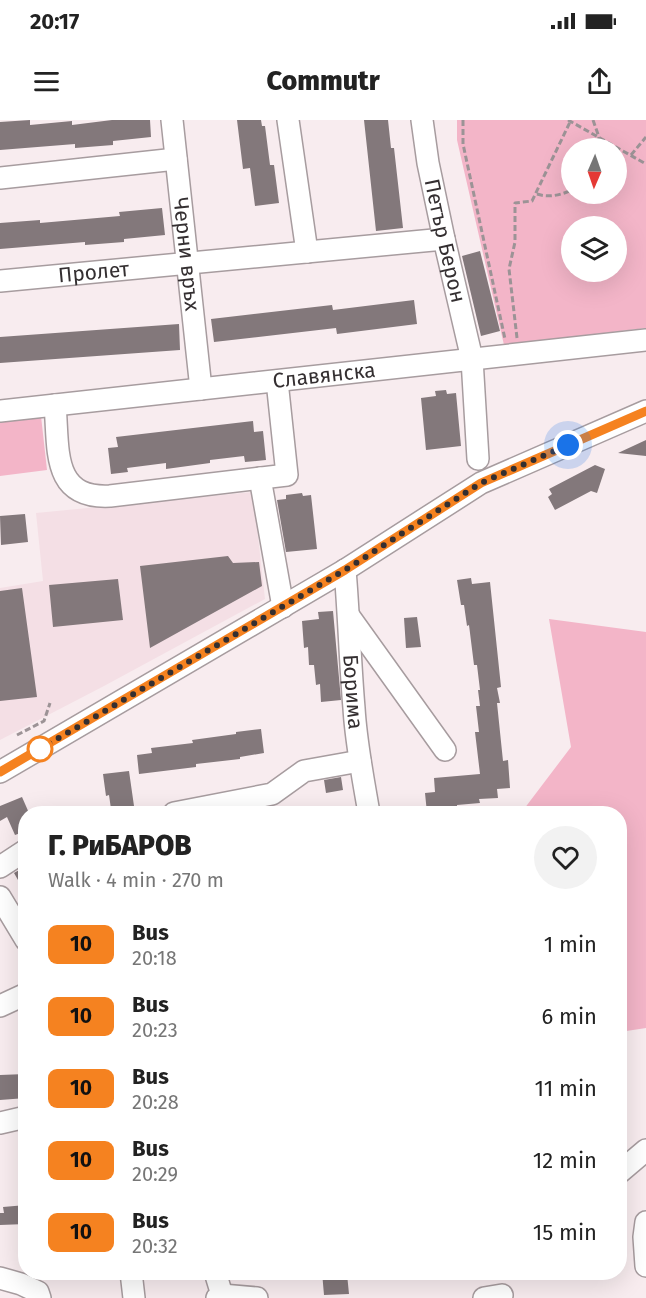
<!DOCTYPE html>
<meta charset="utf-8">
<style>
:root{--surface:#fff;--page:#f2f2f2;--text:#222;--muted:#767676}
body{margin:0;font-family:"Fira Sans",sans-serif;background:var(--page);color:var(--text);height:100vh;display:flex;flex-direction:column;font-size:22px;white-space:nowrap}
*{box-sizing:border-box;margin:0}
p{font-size:20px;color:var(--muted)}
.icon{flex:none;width:33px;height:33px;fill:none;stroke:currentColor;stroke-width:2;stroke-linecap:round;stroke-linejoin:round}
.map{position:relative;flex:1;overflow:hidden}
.sheet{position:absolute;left:18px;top:686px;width:609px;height:474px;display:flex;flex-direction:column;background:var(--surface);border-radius:24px;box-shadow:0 6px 24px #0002}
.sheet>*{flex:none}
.badge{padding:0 12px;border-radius:9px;font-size:21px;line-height:39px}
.needle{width:39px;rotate:182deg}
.fabs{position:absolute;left:561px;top:18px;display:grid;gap:12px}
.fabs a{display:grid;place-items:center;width:66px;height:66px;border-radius:50%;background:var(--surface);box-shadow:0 6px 24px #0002;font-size:30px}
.you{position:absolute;width:30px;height:30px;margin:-15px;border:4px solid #fff;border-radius:50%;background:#1a73e8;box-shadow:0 0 0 9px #1a73e833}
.map>.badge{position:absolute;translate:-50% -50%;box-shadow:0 0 0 3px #fff}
.round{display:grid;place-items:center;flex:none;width:63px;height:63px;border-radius:32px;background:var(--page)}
.overview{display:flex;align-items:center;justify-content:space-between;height:102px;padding:0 30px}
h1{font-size:28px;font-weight:800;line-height:45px}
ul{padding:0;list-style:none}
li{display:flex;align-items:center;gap:18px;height:72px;padding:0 30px}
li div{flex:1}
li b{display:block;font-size:22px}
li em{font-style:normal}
li .badge{min-width:66px;font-weight:700;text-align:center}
.status{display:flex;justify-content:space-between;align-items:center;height:42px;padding:0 30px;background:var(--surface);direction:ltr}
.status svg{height:16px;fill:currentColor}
header{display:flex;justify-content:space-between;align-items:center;height:78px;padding:0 30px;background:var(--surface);font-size:27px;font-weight:800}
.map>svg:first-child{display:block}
</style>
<div class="status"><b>20:17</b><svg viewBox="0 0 49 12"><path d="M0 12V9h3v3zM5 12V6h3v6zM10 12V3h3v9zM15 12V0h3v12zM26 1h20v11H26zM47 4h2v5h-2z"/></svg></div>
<header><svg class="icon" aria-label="menu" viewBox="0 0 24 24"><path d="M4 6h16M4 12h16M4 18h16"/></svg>Commutr<svg class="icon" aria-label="share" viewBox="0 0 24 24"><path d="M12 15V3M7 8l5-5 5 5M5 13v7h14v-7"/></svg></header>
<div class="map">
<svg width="646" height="1178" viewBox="0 0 646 1178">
<rect width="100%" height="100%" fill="#f8ecef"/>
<path fill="#f4dfe5" d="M253 372 265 479 104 566 0 620V468L43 461 36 393Z"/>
<path fill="#f3b5c8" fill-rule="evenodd" d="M457 0H646V208L504 225 457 20ZM572 28H616V74H572ZM572 106H616V152H572Z
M41 296 47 350 0 356V301Z
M549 499 646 512V908L620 912V693H521L571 627Z"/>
<path fill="#83787b" d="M30 0V5L72 1V5L112 0H150L151 17 113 21V25L75 28V24L0 30V2Z
M237 0H261L262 6H265L270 45H274L279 83 255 86 250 48 243 49Z
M364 0H388L391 28H394L403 108 376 111Z
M162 88 165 115 124 119V122L85 125V122L0 129V103L40 100V103L120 96 119 92Z
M480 131 500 211 481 216 462 136Z
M414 180 417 204 337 214 336 208 214 222 211 199 332 185 333 190Z
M179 204 180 230 0 243V217Z
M446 270 447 274 456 273 461 326 426 330 421 278 436 276 435 271Z
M253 301 254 312 263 311 266 340 245 342 244 336 210 340V343L166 349V343L127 348 128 352 111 354 108 328 118 327 116 317Z
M646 320V336L618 333Z
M595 345 605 349 597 373 591 371 555 390 548 377 552 374 549 369Z
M302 373 303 376 311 375 317 429 286 432 277 380 286 379V375Z
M25 394 28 422 1 425 0 396Z
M228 436 233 443 259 442 262 466 150 528 140 446Z
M471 458 472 464 490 462 501 567 497 568 500 583H497L503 641 508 640 510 668 497 669 498 678 479 679 480 683 457 685V691L427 693 425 673 435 672 434 658 480 654 475 612H479L476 586H480L478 570H480L477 545H474L469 505 467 506 464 485H461L457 460Z
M118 459 123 500 53 507 49 465Z
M22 468 37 577 0 581V471Z
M333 491 341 580 321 582 320 564 316 565 314 545H309L308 527 304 528 302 501 319 499 318 492Z
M417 497 421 527 406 528 404 498Z
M261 609 264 633 240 637V639L196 644V647L139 654 137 635 152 633 151 628 193 623 192 620 236 614V612Z
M129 651 134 686 111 689 109 675 106 676 103 654Z
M341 657 343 670 326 673 324 660Z
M22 677 29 693H26V711L15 715 7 697 0 701V686Z
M26 746V774L14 753Z
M26 954V978L0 980V955Z
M26 1085V1104L0 1105V1093H4L3 1087Z
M322 1152H342V1155L347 1154 349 1174 324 1175Z"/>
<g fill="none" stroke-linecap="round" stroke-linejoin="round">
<g stroke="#a79c9f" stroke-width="24">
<g id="minor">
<path id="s1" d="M172 0 201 269"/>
<path d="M288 0 307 132"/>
<path id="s2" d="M422 0 428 43 444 119 472 239 478 339"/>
<path d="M0 58 176 39"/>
<path id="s3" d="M0 161 444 119"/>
<path d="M55 285C59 329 51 379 110 376L287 355 277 261"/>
<path id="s4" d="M0 291 646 220"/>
<path d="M260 358 283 487"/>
<path id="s5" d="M345 450C349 496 350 542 354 588 356 623 363 658 369 693"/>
<path d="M349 496 445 630"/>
<path d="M0 652 345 450 481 363 646 291"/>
<path d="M174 693 272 674 304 651 360 641"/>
<path d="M0 747 26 730"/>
<path d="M0 777 26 820"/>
<path d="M0 886 26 874"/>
<path d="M0 1003 26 997"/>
<path d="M620 1052 646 1030"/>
<path d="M646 1102 644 1117 646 1146"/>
<path d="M131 1152 134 1178"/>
<path d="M215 1152 222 1175"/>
<path d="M0 1158 21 1164 38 1172 40 1178"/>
<path d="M217 1178 222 1175 257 1178"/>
<path d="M484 1178 502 1175"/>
</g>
</g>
<path stroke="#9c9396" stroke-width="3" stroke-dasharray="6 3" stroke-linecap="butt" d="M463 0V24L505 219
M568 0 646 44
M593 0 599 17 598 28
M631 35 646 17
M537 74C549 78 561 75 572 70
M517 218 509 149 515 122V83L532 81 571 0
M17 615 44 601 50 583"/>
<use href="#minor" stroke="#fff" stroke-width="21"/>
</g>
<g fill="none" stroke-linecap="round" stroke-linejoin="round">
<g stroke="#fff" stroke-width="14">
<path id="line" d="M0 652 345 450 481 363 646 291"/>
</g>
<use href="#line" stroke="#f58220" stroke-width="9"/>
<path stroke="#342f31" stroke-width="6" stroke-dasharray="0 10.8" d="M40 629 345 450 481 363 568 325"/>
</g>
<circle fill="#fff" stroke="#f58220" stroke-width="3" cx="40" cy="629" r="12"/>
<g text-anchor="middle" stroke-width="4.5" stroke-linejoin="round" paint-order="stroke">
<g font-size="21" fill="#342f31" stroke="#fff">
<text dy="7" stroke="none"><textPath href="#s2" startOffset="123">Петър Берон</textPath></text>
<text dy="7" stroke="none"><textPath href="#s1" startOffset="135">Черни връх</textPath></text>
<text dy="7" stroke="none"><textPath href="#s3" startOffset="94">Пролет</textPath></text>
<text dy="7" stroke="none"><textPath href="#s4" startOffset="326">Славянска</textPath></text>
<text dy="7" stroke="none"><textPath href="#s5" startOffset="122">Борима</textPath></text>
</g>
</g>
</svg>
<div class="fabs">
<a><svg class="needle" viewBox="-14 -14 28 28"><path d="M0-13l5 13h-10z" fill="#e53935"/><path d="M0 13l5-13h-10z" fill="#767676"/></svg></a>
<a><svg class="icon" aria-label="layers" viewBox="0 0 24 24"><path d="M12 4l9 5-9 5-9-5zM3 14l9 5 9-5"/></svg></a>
</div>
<div class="you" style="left:568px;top:325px"></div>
<section class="sheet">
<div class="overview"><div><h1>Г. РиБАРОВ</h1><p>Walk · 4 min · 270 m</p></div><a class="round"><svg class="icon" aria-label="heart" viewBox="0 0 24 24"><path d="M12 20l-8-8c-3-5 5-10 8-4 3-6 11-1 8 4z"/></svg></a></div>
<ul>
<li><span class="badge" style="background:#f58220;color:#111">10</span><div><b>Bus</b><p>20:18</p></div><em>1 min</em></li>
<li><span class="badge" style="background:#f58220;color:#111">10</span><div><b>Bus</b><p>20:23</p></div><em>6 min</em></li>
<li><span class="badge" style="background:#f58220;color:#111">10</span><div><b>Bus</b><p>20:28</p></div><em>11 min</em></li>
<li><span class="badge" style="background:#f58220;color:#111">10</span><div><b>Bus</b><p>20:29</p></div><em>12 min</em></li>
<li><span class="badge" style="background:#f58220;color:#111">10</span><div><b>Bus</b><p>20:32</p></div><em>15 min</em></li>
</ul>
</section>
</div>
